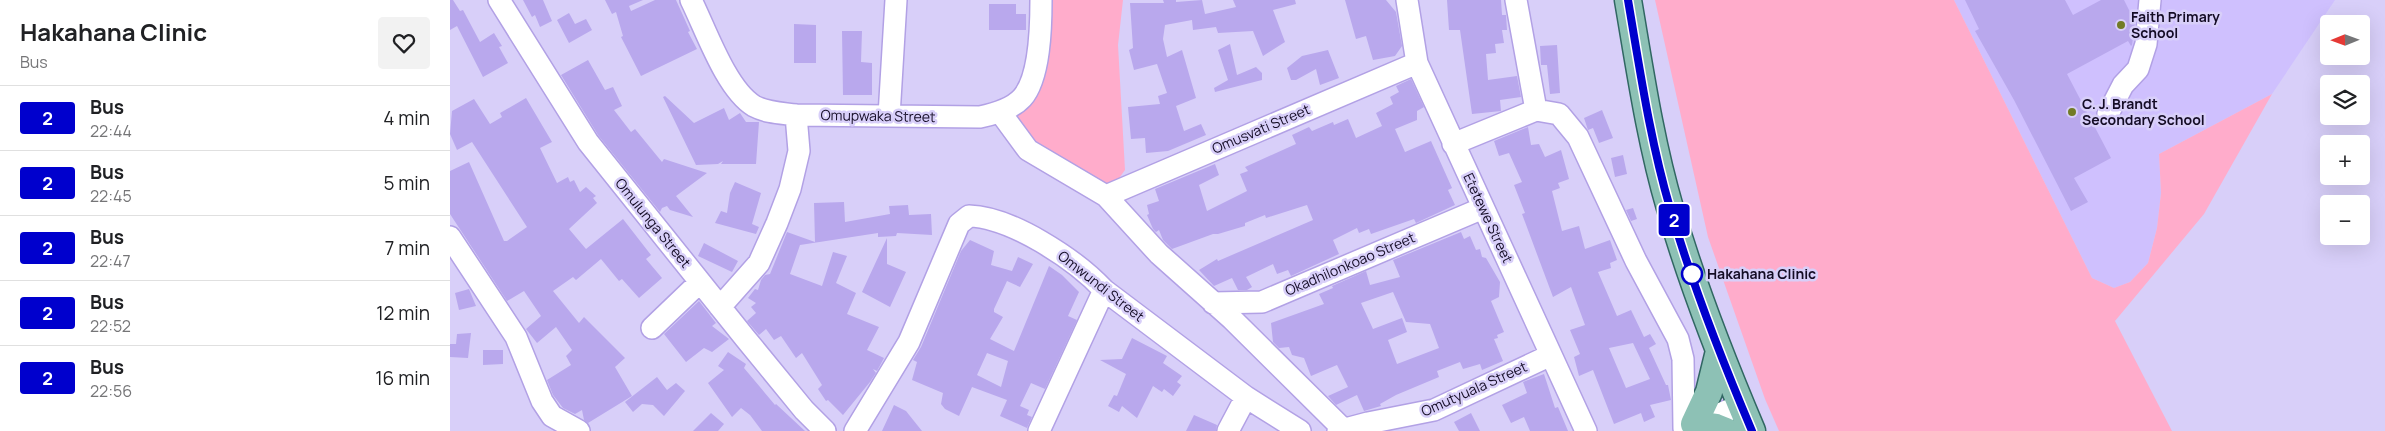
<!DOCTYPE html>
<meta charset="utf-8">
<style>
:root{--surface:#fff;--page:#f2f2f2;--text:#202124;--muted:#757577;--line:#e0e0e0}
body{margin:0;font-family:Manrope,sans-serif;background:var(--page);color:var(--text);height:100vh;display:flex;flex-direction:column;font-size:19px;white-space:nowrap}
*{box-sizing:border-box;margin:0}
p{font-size:16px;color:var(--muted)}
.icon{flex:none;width:28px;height:28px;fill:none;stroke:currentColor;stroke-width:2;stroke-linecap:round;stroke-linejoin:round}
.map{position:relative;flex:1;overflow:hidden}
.panel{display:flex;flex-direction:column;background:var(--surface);width:450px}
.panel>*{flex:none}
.badge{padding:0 10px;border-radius:4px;font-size:18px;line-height:32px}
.needle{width:32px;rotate:269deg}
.fabs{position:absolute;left:1870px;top:15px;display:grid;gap:10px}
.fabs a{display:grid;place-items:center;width:50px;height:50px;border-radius:5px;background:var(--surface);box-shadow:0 5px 20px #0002;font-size:25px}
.map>.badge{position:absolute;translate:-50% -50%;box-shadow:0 0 0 2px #fff}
.round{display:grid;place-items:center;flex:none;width:52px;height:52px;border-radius:5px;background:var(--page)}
.headline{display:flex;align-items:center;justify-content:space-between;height:85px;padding:0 20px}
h1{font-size:24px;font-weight:700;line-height:38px}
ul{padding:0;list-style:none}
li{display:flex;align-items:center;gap:15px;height:65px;padding:0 20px;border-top:1px solid var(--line)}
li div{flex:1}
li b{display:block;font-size:19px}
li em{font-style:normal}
li .badge{min-width:55px;font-weight:700;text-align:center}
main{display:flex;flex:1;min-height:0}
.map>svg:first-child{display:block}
</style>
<main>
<section class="panel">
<div class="headline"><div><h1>Hakahana Clinic</h1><p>Bus</p></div><a class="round"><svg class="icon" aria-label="heart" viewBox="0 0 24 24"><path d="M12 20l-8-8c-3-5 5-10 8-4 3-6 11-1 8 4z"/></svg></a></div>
<ul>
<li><span class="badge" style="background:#0000cd;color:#fff">2</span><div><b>Bus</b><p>22:44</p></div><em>4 min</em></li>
<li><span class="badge" style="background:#0000cd;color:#fff">2</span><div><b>Bus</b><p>22:45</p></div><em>5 min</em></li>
<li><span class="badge" style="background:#0000cd;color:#fff">2</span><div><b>Bus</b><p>22:47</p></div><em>7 min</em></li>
<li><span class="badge" style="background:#0000cd;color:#fff">2</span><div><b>Bus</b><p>22:52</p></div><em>12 min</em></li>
<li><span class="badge" style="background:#0000cd;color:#fff">2</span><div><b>Bus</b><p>22:56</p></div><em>16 min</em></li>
</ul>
</section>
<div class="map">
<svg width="1935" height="431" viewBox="0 0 1935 431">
<rect width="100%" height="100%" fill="#d8cff9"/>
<path fill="#cfc0fe" d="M1504 0H1885L1822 94 1709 154 1711 193 1707 228 1698 263 1680 282 1664 288 1642 278Z"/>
<path fill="#ffaccb" d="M591 0H673L668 45 675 170 656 196 616 174 550 112 572 98Z
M1205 0H1504L1642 278 1664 288 1680 282 1698 263 1707 228 1711 193 1709 154 1822 94 1754 214 1665 321 1722 431H1329L1315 399 1258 237Z"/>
<path fill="#b9a8ed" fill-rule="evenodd" d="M0 0H3L10 11 13 10 30 42 44 33 52 46 49 47 58 63 33 77 7 26 0 30Z
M73 0H93L102 21 90 27 85 15 82 17Z
M155 0H193L179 6 181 11 205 0H226L240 31 238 32 247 49 191 76 171 37 173 36 166 12 162 14Z
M713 0H726V2L752 0 755 14 786 7 783 0H845L846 4 823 10 835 42 813 56 803 31 768 33 766 27 743 30 742 20 715 25 713 39 717 57 732 50 746 98 726 106 734 131 751 124 756 135 718 151 696 153 695 138 681 139 678 107 710 104 708 96 717 93 707 64 684 70 679 50 683 48 680 3H714Z
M895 0H936L946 12 952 46 945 56 923 60 916 36 906 39Z
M997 0H1051L1052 15H1056L1057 30H1052L1054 43 1045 44 1046 53 1036 54 1038 80 1067 76 1071 97 1050 100 1051 111 1022 114 1010 30H999Z
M1515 0H1615L1623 15 1651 0H1674L1685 22 1682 45 1681 46 1678 41 1617 74 1661 158 1624 178 1638 202 1621 211 1564 100 1525 31 1529 29Z
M539 4H566V14H576V30H539Z
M119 13 125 24 136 19 142 30 119 43 107 20Z
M344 24 366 25V63H344Z
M392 31H412L411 62 422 63V95H393Z
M780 44 787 75 806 67 812 73V80L765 92 764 88 778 80 768 50Z
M1107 45 1110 93 1100 94 1097 65H1091L1090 46Z
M878 50 889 78 870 85 866 69 846 80H841L837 68 852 56Z
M138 60 155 90 163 87 172 106 164 110 181 132 185 129 212 162 214 159 257 173 226 196 243 217 220 210 217 206 212 208 210 212 148 135 111 75Z
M961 79 974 107 967 111V120L945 129 955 152 981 141 1002 188 998 190 1005 205 966 223 964 219 921 234 919 229 909 233 907 228 883 240 889 254 841 276 838 270 827 274 823 264 796 277 802 287 797 290H788L782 278 764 286 749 270 767 259 768 261 863 220 857 205 816 218 815 215 795 223V226L768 234H763L722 249 713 240 709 230 706 232 703 229 697 215 699 214 697 205 709 201 705 189 765 164 769 175 749 185 757 211 797 191 790 174 798 171 795 167 846 144 842 135 859 127 862 131 883 122 884 125 898 119 906 138 932 126 926 113 943 104 940 97 949 92 946 86Z
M215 96 244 123 274 108 279 120 290 113 296 122H309L306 164H271L273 161 268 164 246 165 213 97Z
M76 98 102 142 90 148 107 183 118 177 120 182 124 180 130 192 136 187 146 196 143 198 147 203 119 229 136 249 173 219 201 255 196 259 212 278 189 298 172 279 169 281 151 259 126 280 123 277 103 291 129 323 134 317 175 358 165 367 182 396 138 423 134 420 132 410 125 414 113 408 103 395 97 380 121 365 116 356 122 350 106 327 87 343 76 329 91 316 74 291 57 301 0 214V171L19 162 54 241H57L77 227 22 142 7 150 0 134 2 111 24 99 40 124 52 117 50 113Z
M1152 110 1163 138 1149 143 1143 128 1138 130 1134 118Z
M1078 127 1081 145 1089 144 1095 157 1111 150 1119 179 1108 183 1110 188 1102 191 1112 231 1129 226 1135 249 1160 240 1167 260 1160 263 1161 268 1148 272 1167 316 1181 310 1194 337 1200 334 1206 344 1199 348 1216 385H1218L1221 400 1200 405 1205 417 1194 422 1191 413 1164 424 1143 370 1129 376 1124 357 1130 354 1120 330 1135 325 1121 287 1103 297 1072 214 1075 213 1064 185 1072 182 1059 153 1049 156 1044 141ZM1183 343 1200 379 1176 388 1159 348Z
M1173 155 1177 174 1165 177 1161 158Z
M285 182 311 193 302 224 309 227 306 234 265 223 271 211 277 213 280 193Z
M394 202 395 222 440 214 439 206 458 205 459 215 481 214 482 235 447 233 446 236 428 237V233L350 245 340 274 372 286 383 252 397 256 386 283 406 293 397 314 429 327 417 350 434 358 427 371 423 369 426 373 420 382 393 415 378 400 376 401 368 389 372 385 352 353 346 358 331 336 324 340 316 329 309 335 297 321 306 313 301 307 306 303 298 298 305 289 308 290 311 280 315 275 320 274 337 232 365 242 364 203Z
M1183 208 1187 219 1181 221 1176 210Z
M1011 232 1014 239 1020 236 1026 250 1030 249 1032 257 1036 258 1050 282 1049 297 1041 301 1054 332 1047 335 1048 338 1044 339 1053 361 1032 370 1030 364 1013 369 1010 362 987 371 989 377 946 395 930 404 931 406 914 411 907 395 886 405 878 396 898 387 887 365 861 376 854 358 842 355 839 347 829 348 823 342 821 323 874 304 869 294 883 288 882 286 916 271 920 285 950 277 943 260ZM943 292 956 322 980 324 989 348 947 364 938 340 957 332 952 318 923 329 911 303Z
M437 238V264L456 272 440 307 412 292Z
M520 240 544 251 541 265 562 271 568 257 583 264 570 287 557 281 544 309V312L553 317 540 339 564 351 599 266 612 275 629 292 618 316 627 320 595 389 581 383 570 406 579 410 577 415 582 417 577 428 550 416 557 400 522 387 509 416 495 409 491 404 493 393 462 380 467 362 463 360 471 347 511 251ZM537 353 558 361 551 387 527 375Z
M254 243 288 261 282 272 248 256Z
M19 289 26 306 9 310 5 293Z
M249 301 266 323 262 326 279 339 262 352 254 348 236 362 214 334Z
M21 333 18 358 0 357V344H6L7 334Z
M682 338 717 356 713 363 732 376 727 382 731 385 723 396 714 389 712 392 703 386 687 418 672 406 669 412 658 406 664 395 667 396 676 374 650 360 672 359Z
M33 350H53V364L33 365Z
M278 352 296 364 294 368 325 405 326 404 355 431H312L300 415 291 408 282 417 258 383 274 370 268 366Z
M1094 374 1105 408 1108 407 1118 431H1080L1074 417 1061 423 1052 405 1077 393 1073 382Z
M207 377 217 390 226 383 235 391 214 416 203 405 192 404 183 412 175 402Z
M444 405 456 411 472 431H432Z
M261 413 274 424 268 431H243Z
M1021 413 1030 431H1009L1004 422Z
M744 415 767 425 766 431H736Z"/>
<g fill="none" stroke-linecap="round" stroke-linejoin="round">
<g stroke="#b2a1e5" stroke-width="24">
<path id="minor" d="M49 0 138 142 295 338 354 410 375 431
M241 0C256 30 276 89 304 106 317 113 332 113 346 115L530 117C544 114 562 109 572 98 590 78 591 26 591 0
M957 0 967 63 1136 431
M1066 0 1086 110
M550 112 578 150 656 196 709 254 782 319 893 429
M1658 114 1673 85 1688 69 1696 44 1700 0
M439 116 446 0
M1003 144 1086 110 1109 114 1128 137 1186 261 1228 339 1233 359 1234 428
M656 196 967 63
M0 237 66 337 92 401 102 416 129 431
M763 303 812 302 1033 208
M270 307 309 263 327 223 340 189 349 151 346 115
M202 328 250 282
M1243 425 1291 405
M405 431 459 342 509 224 519 216C561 217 625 259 654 290L796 397 850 431
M589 431 654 290
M778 431 796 397
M888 431 918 423 984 410 1101 355"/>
</g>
<g stroke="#316763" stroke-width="29">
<path id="major" d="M1178 0C1190 70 1200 140 1220 208 1242 284 1271 358 1302 431
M1269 351 1259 392 1244 424 1266 427 1276 431"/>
</g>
<use href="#minor" stroke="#fff" stroke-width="21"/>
<use href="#major" stroke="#8dc1b5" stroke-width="26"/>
</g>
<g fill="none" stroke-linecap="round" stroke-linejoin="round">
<g stroke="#fff" stroke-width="11">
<path id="line" d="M1178 0C1190 70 1200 140 1220 208 1242 284 1271 358 1302 431"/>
</g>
<use href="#line" stroke="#0000cd" stroke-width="8"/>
</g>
<g fill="#727b27" stroke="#d8cff9" stroke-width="2">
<circle cx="1671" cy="25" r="5"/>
<circle cx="1622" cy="112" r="5"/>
</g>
<circle fill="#fff" stroke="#0000cd" stroke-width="2.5" cx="1242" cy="274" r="10"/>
<g text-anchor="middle" stroke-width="5" stroke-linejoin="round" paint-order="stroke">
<g font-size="14" font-weight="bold" fill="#140c25" stroke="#d8cff9" text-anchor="start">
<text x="1681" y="22">Faith Primary<tspan x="1681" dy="16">School</tspan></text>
<text x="1632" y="109">C. J. Brandt<tspan x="1632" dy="16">Secondary School</tspan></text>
</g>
<g font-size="14" fill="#140c25" stroke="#d8cff9">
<text transform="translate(428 116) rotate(1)" y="5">Omupwaka Street</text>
<text transform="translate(811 129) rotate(-23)" y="5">Omusvati Street</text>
<text transform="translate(1038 218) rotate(65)" y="5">Etetewe Street</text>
<text transform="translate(203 223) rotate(51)" y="5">Omulunga Street</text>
<text transform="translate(900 264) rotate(-23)" y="5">Okadhilonkoao Street</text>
<text transform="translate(651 286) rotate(38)" y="5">Omwundi Street</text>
<text transform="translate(1024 389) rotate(-24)" y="5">Omutyuala Street</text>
</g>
<g font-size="14" font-weight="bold" fill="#140c25" stroke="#d8cff9" text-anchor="start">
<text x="1257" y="279">Hakahana Clinic</text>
</g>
</g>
</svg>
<div class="fabs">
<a><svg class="needle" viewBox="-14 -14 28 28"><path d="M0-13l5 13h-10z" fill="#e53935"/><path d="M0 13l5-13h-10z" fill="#757577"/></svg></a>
<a><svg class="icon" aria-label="layers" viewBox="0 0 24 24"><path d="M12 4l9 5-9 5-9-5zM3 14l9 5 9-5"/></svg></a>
<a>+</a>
<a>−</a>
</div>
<b class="badge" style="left:1224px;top:220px;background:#0000cd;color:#fff">2</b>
</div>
</main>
